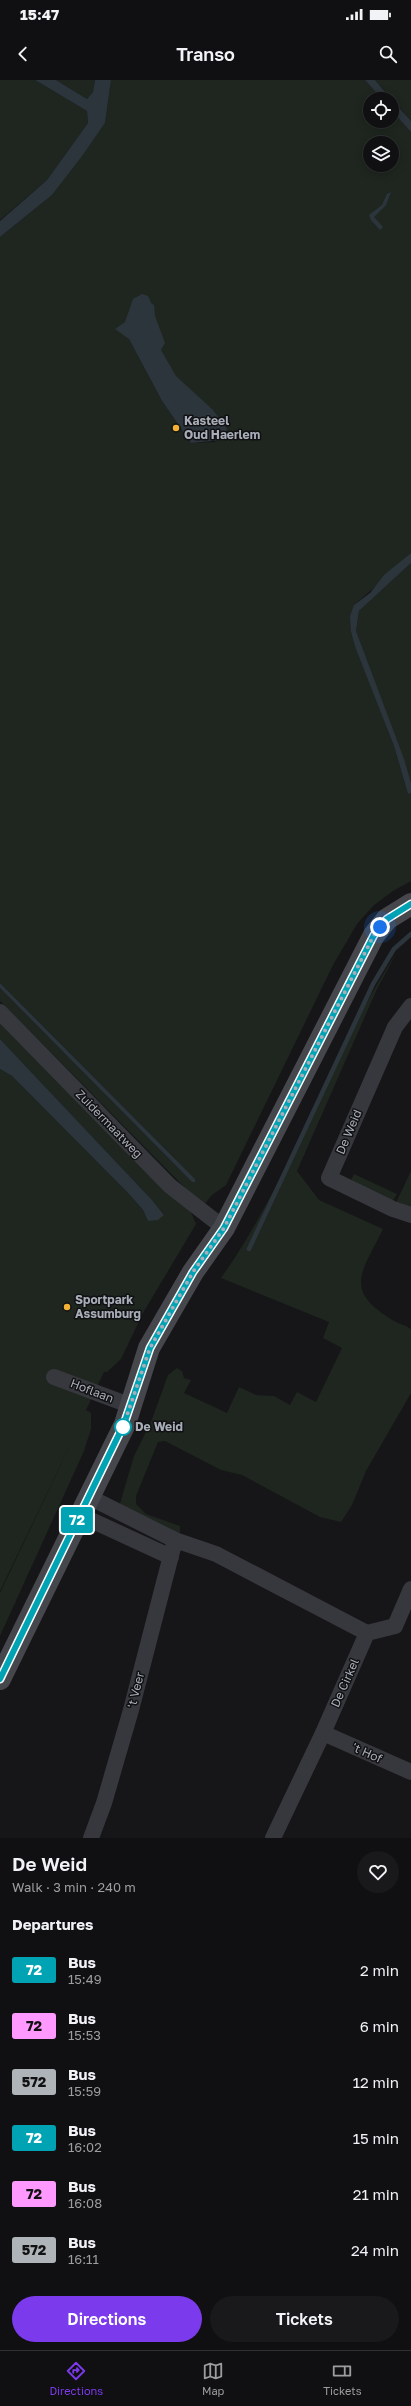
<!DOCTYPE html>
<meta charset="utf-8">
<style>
:root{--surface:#101012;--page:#19191b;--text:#f1f3f6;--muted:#9c9d9f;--line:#303032;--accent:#7c3aed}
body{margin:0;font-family:"Golos Text",sans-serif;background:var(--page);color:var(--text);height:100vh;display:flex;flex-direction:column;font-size:15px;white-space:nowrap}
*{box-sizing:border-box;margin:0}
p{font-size:13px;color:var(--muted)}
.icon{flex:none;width:22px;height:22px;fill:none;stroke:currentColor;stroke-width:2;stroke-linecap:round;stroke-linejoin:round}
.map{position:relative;height:1758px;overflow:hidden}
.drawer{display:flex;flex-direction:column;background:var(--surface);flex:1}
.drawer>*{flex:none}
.badge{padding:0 8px;border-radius:3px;font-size:14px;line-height:26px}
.buttons{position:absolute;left:363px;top:12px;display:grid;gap:8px}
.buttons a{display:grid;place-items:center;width:36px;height:36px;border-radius:50%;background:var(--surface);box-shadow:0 2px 10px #0003,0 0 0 1px var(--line);font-size:20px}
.you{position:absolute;width:20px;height:20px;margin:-10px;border:3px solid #fff;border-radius:50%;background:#1a73e8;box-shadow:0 0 0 6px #1a73e833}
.map>.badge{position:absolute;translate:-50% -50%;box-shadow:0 0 0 2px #fff}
h2{padding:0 12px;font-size:15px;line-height:36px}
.round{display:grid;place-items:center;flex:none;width:42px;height:42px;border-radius:21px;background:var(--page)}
.head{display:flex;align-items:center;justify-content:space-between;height:68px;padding:0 12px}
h1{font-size:19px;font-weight:600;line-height:30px}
.cta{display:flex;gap:8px;margin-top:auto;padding:8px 12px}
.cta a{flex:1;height:46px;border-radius:24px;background:var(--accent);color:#fff;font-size:16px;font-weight:600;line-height:46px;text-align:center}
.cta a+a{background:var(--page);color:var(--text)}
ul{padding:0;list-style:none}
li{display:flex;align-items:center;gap:12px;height:56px;padding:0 12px}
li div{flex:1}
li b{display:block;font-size:15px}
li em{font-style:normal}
li .badge{min-width:44px;font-weight:700;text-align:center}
.status{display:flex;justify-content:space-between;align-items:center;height:28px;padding:0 20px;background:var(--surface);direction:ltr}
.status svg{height:11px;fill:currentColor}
header{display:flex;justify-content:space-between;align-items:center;height:52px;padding:0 12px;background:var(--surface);font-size:18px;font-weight:600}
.tab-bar{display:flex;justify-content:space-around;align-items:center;height:56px;border-top:1px solid var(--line);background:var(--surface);font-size:11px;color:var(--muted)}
.tab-bar a{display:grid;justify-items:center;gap:2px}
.tab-bar .selected{color:var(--accent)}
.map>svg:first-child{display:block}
</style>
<div class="status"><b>15:47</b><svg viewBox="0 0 49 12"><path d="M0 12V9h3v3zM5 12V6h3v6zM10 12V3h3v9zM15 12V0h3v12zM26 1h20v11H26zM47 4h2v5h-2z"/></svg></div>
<header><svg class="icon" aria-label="back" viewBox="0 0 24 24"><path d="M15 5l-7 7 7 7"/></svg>Transo<svg class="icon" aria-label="search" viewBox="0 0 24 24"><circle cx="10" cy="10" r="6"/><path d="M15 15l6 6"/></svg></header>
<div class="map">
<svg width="411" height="1758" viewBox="0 0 411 1758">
<rect width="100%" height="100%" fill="#161618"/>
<path fill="#1e261f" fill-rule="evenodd" d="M0 0H35L87 31 88 43 47 100 0 140Z
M56 0H95L93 12 87 19Z
M111 0H365L382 19H370V41H392V31L411 52V473C391 490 374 509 354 525L351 552 394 666 408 714 411 713V801L393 811 374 825 357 844 333 885 226 1105 212 1115 203 1126 0 921V908L192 1102H195V1099L0 903V157L52 115 105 43ZM370 63H392V85H370ZM129 259 176 296 195 315 216 362 191 363 162 321Z
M375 0H411V41Z
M411 483V703L356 551 359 531Z
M397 872 377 909 297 1091 319 1120 383 1149C362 1193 342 1210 394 1241 399 1244 406 1245 411 1249V1313L366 1391 352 1425 341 1442 320 1437 242 1395 221 1390 165 1361 158 1362 136 1416V1424L146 1434 180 1446V1455L119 1427 134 1376 151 1342 168 1295 177 1288 182 1291 184 1298 191 1300 184 1313 227 1333 239 1307 256 1315 274 1316 290 1325 297 1312 316 1322 342 1268 323 1258 329 1242 221 1198C293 1096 329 976 397 872Z
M0 938 190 1130 196 1144 143 1233 121 1279 107 1292H104L86 1330 91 1333V1349L84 1371 0 1556V1513L74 1357 0 1511V989L12 996 129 1114 143 1130 148 1141 164 1135 152 1120 0 959Z
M411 1091V1135L393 1129Z
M354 1094 397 1114 392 1122 350 1102Z"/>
<path fill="#2c353c" d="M35 0H56L87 19 93 12 95 0H111L105 43 82 76 52 115 0 157V141L47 100 88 43 87 31Z
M365 0H375L391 19H382Z
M392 20 411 41V52L392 31Z
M391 112 386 125 374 137 383 147 380 150 371 140 369 135 382 125 387 114Z
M142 214 148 216 151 223 154 225 155 236 165 263 161 270 176 296 213 330 227 349 222 360 191 363 162 321 129 259 115 249 125 242 133 219Z
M411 473V483L359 531 356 551 404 679 411 703V713L408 714 394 666 356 569 351 552 350 536 354 525 370 513 384 495Z
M0 903 195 1099V1102H192L0 908Z
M0 959 152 1120 164 1135 158 1140 148 1141 143 1130 129 1114 12 996 0 989Z"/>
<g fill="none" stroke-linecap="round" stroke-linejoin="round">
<path stroke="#2c353c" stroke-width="4.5" d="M249 1169 373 904 394 869 411 854"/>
<path stroke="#37383d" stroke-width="16" d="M411 926 395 947 329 1098 393 1129 411 1135
M0 932 170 1106 224 1148
M54 1297 129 1325
M89 1417 175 1460 216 1474 367 1553 395 1546 411 1509
M80 1435 171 1477
M323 1653 411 1692
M91 1758 104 1723 131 1630 175 1460
M273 1758 323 1653 367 1553"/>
<path stroke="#45474d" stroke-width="22" d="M0 1599 125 1344 149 1268 193 1192 224 1148 374 855 387 839 411 824"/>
</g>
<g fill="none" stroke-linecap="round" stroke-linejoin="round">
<g stroke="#fff" stroke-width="9">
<path id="line" d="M0 1599 124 1344 150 1268 193 1192 224 1148 374 855 387 839 411 824"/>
</g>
<use href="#line" stroke="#00a3b4" stroke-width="6"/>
<path stroke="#a8adb8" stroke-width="4" stroke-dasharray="0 7.2" d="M123 1347 150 1268 193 1192 224 1148 374 855 380 847"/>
</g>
<g fill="#f2b134" stroke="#111113" stroke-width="1.5">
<circle cx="176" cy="348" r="4"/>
<circle cx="67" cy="1227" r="4"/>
</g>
<circle fill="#fff" stroke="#00a3b4" stroke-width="2" cx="123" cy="1347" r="8"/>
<g text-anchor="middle" stroke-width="3" stroke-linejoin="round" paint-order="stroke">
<g font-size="12" font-weight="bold" fill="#a8adb8" stroke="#111113" text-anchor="start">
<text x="184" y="345">Kasteel<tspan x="184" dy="14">Oud Haerlem</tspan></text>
<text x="75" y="1224">Sportpark<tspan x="75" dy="14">Assumburg</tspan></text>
</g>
<g font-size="12" fill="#a8adb8" stroke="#111113">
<text transform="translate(109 1044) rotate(46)" y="4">Zuidermaatweg</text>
<text transform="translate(349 1052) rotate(-67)" y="4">De Weid</text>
<text transform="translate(92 1311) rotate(21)" y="4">Hoflaan</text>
<text transform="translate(345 1603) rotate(-66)" y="4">De Cirkel</text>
<text transform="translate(136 1610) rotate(-76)" y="4">'t Veer</text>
<text transform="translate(367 1673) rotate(24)" y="4">'t Hof</text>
</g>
<g font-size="12" font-weight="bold" fill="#a8adb8" stroke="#111113" text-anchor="start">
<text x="135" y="1351">De Weid</text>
</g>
</g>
</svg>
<div class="buttons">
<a><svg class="icon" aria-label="locate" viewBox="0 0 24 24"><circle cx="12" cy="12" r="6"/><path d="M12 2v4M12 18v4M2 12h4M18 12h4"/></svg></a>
<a><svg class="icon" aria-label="layers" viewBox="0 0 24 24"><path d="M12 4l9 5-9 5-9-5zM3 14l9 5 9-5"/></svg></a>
</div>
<div class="you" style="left:380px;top:847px"></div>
<b class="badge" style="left:77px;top:1440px;background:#00a3b4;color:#fff">72</b>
</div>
<section class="drawer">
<div class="head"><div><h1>De Weid</h1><p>Walk · 3 min · 240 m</p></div><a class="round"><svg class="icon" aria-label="heart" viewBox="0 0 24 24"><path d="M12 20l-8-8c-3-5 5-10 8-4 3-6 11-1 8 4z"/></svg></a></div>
<h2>Departures</h2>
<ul>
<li><span class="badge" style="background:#00a3b4;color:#fff">72</span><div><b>Bus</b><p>15:49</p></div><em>2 min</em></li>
<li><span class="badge" style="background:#f9f;color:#111">72</span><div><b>Bus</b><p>15:53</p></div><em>6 min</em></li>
<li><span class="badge" style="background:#afb4b9;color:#111">572</span><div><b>Bus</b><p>15:59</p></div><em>12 min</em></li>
<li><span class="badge" style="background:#00a3b4;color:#fff">72</span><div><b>Bus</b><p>16:02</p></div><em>15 min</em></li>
<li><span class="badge" style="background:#f9f;color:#111">72</span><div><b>Bus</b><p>16:08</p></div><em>21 min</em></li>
<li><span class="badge" style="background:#afb4b9;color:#111">572</span><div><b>Bus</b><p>16:11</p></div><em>24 min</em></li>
</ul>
<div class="cta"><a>Directions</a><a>Tickets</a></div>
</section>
<nav class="tab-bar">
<a class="selected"><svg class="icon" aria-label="directions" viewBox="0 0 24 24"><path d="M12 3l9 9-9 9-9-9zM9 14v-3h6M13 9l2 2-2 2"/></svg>Directions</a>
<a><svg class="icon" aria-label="map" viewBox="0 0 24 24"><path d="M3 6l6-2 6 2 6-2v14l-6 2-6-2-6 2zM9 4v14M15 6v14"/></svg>Map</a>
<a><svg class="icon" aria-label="tickets" viewBox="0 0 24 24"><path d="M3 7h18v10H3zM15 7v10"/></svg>Tickets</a>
</nav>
